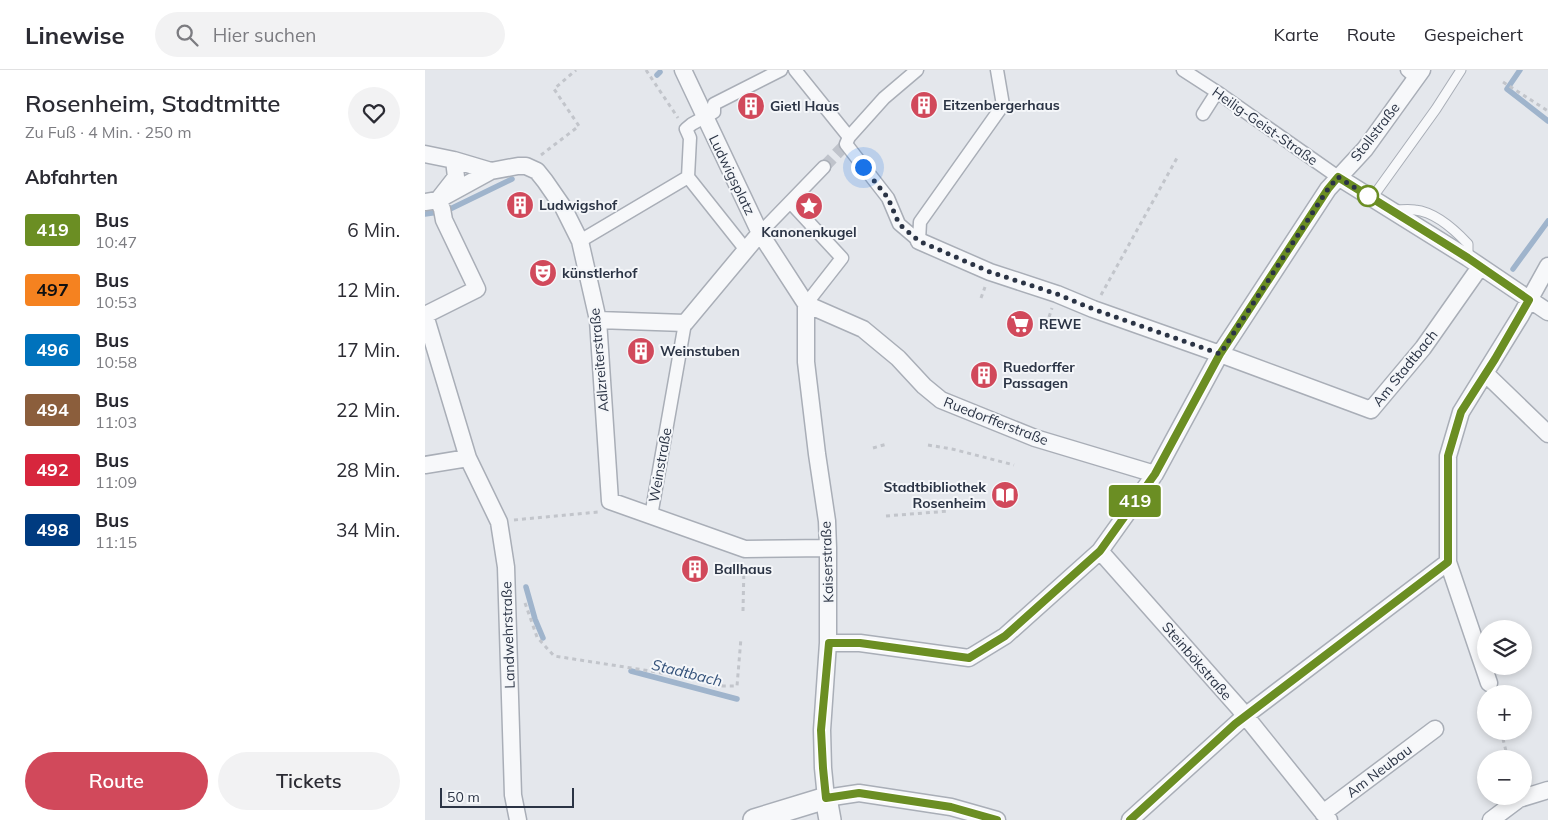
<!DOCTYPE html>
<html lang="de">
<meta charset="utf-8">
<style>
:root{--surface:#fff;--page:#f2f2f3;--text:#2b2b33;--muted:#7c7c81;--line:#e1e1e2;--accent:#d1495b}
body{margin:0;font-family:Mulish,sans-serif;background:var(--page);color:var(--text);height:100vh;display:flex;flex-direction:column;font-size:19px;white-space:nowrap}
*{box-sizing:border-box;margin:0}
p{font-size:16px;color:var(--muted)}
.icon{flex:none;width:28px;height:28px;fill:none;stroke:currentColor;stroke-width:2;stroke-linecap:round;stroke-linejoin:round}
.map{position:relative;flex:1;overflow:hidden}
.panel{display:flex;flex-direction:column;background:var(--surface);width:425px}
.panel>*{flex:none}
.badge{padding:0 10px;border-radius:4px;font-size:18px;line-height:32px}
.buttons{position:absolute;left:1052px;top:550px;display:grid;gap:10px}
.buttons a{display:grid;place-items:center;width:55px;height:55px;border-radius:50%;background:var(--surface);box-shadow:0 2px 8px #0003;font-size:25px}
.scale{position:absolute;left:15px;bottom:12px;width:134px;box-sizing:border-box;padding-left:5px;border:2px solid #2b3445;border-top:0;font-size:14px;line-height:18px;white-space:nowrap;color:#2b3445;-webkit-text-stroke:4px #f4f6f9;paint-order:stroke}
.you{position:absolute;width:25px;height:25px;margin:-12px;border:4px solid #fff;border-radius:50%;background:#1a73e8;box-shadow:0 0 0 8px #1a73e833}
.map>.badge{position:absolute;translate:-50% -50%;box-shadow:0 0 0 2px #fff}
h2{padding:0 25px;font-size:19px;line-height:45px}
.round{display:grid;place-items:center;flex:none;width:52px;height:52px;border-radius:26px;background:var(--page)}
.summary{display:flex;align-items:center;justify-content:space-between;height:85px;padding:0 25px}
h1{font-size:24px;font-weight:600;line-height:38px}
.button{display:flex;gap:10px;margin-top:auto;padding:10px 25px}
.button a{flex:1;height:58px;border-radius:30px;background:var(--accent);color:#fff;font-size:20px;font-weight:600;line-height:58px;text-align:center}
.button a+a{background:var(--page);color:var(--text)}
ul{padding:0;list-style:none}
li{display:flex;align-items:center;gap:15px;height:60px;padding:0 25px}
li div{flex:1}
li b{display:block;font-size:19px}
li em{font-style:normal}
li .badge{min-width:55px;font-weight:700;text-align:center}
header{display:flex;align-items:center;gap:30px;box-sizing:border-box;height:70px;padding:0 25px;background:var(--surface);border-bottom:1px solid var(--line)}
header strong{font-size:24px}
nav{display:flex;gap:28px;margin-inline-start:auto;font-size:18px}
.search{width:350px;height:45px;background:var(--page);display:flex;align-items:center;gap:12px;box-sizing:border-box;padding:0 18px;border-radius:28px;color:var(--muted);font-size:19px}
main{display:flex;flex:1;min-height:0}
.map>svg:first-child{display:block}
</style>
<header>
<strong>Linewise</strong>
<div class="search"><svg class="icon" aria-label="search" viewBox="0 0 24 24"><circle cx="10" cy="10" r="6"/><path d="M15 15l6 6"/></svg>Hier suchen</div>
<nav><a>Karte</a><a>Route</a><a>Gespeichert</a></nav>
</header>
<main>
<section class="panel">
<div class="summary"><div><h1>Rosenheim, Stadtmitte</h1><p>Zu Fuß · 4 Min. · 250 m</p></div><a class="round"><svg class="icon" aria-label="heart" viewBox="0 0 24 24"><path d="M12 20l-8-8c-3-5 5-10 8-4 3-6 11-1 8 4z"/></svg></a></div>
<h2>Abfahrten</h2>
<ul>
<li><span class="badge" style="background:#6b8e23;color:#fff">419</span><div><b>Bus</b><p>10:47</p></div><em>6 Min.</em></li>
<li><span class="badge" style="background:#f58220;color:#111">497</span><div><b>Bus</b><p>10:53</p></div><em>12 Min.</em></li>
<li><span class="badge" style="background:#0072bc;color:#fff">496</span><div><b>Bus</b><p>10:58</p></div><em>17 Min.</em></li>
<li><span class="badge" style="background:#8b5e3c;color:#fff">494</span><div><b>Bus</b><p>11:03</p></div><em>22 Min.</em></li>
<li><span class="badge" style="background:#d7263d;color:#fff">492</span><div><b>Bus</b><p>11:09</p></div><em>28 Min.</em></li>
<li><span class="badge" style="background:#003b80;color:#fff">498</span><div><b>Bus</b><p>11:15</p></div><em>34 Min.</em></li>
</ul>
<div class="button"><a>Route</a><a>Tickets</a></div>
</section>
<div class="map">
<svg width="1123" height="750" viewBox="0 0 1123 750">
<rect width="100%" height="100%" fill="#e4e7ec"/>
<g fill="none" stroke-linecap="round" stroke-linejoin="round">
<path stroke="#9fb4cc" stroke-width="5.5" d="M1095 0 1082 19 1123 51
M232 5 235 2
M0 144 21 141 87 109
M1088 199 1123 151
M101 517 110 549 118 568
M206 601 312 629"/>
<path stroke="#bfc3cb" stroke-width="12" stroke-dasharray="12 6" stroke-linecap="butt" d="M399 97 421 74"/>
<g stroke="#a9aeb7" stroke-width="11">
<path id="service" d="M947 128 1011 39 1036 0
M969 140C976 140 983 139 990 140 1010 142 1029 159 1043 174V188"/>
</g>
<g stroke="#a9aeb7" stroke-width="15">
<path id="pedestrian" d="M370 0 424 67
M492 0 459 28 424 67 421 74 463 128 474 154 494 171
M758 0 792 22 913 107
M982 0 991 8
M778 44 792 22
M263 107 321 180
M365 132 417 188 381 234
M335 163 399 97
M155 171 263 107 265 68 261 59 267 54 289 42V34L356 0
M494 171 495 152 578 35 572 0
M226 446 260 253"/>
</g>
<g stroke="#a9aeb7" stroke-width="19">
<path id="minor" d="M258 0 335 163 381 234
M0 84 29 90
M66 101 29 90 31 107 13 130 66 101 93 96H101L112 101 120 111 138 137 155 171 173 250 185 431 320 479 403 478
M913 107 1043 188 1123 242
M0 132 13 130 17 139 19 150 52 219 0 245 43 388 74 452 81 497 88 725 93 750
M494 171 565 202 632 224 668 239 795 284 946 340 998 278 1055 197
M381 234V292L392 384 402 451 403 478V573L397 660 398 698 401 728 434 723 526 737 572 750
M381 234 438 259 473 288 499 316 516 330 610 368 730 404
M173 250 260 253 335 163
M1061 304 1123 364
M0 395 43 388
M675 481 814 638 904 750
M1023 492 1064 613
M403 573H435L544 588 580 566 675 481 730 404 795 284 903 119 940 79 997 0
M898 743 1010 659
M705 750 820 646 1023 492V386L1036 342 1096 245 1123 196
M1066 750 1094 729 1123 720"/>
</g>
<g stroke="#a9aeb7" stroke-width="24">
<path id="tertiary" d="M329 750 401 728 405 750"/>
</g>
<path stroke="#c2c5cb" stroke-width="3" stroke-dasharray="4 4" stroke-linecap="butt" d="M221 0 253 48
M1078 12 1123 41
M116 85 154 56 129 19 151 0
M676 225 752 88
M556 228 560 217
M624 247 627 238
M503 375 527 379 589 395
M448 378 462 374
M461 446 524 441
M89 450 173 442
M100 533 112 567 129 586 232 602 298 616H312L316 568
M318 541 319 495
M1076 661 1083 689"/>
<use href="#service" stroke="#f7f8fa" stroke-width="9"/>
<use href="#pedestrian" stroke="#f7f8fa" stroke-width="12"/>
<use href="#minor" stroke="#f7f8fa" stroke-width="16"/>
<use href="#tertiary" stroke="#f7f8fa" stroke-width="21"/>
</g>
<g fill="none" stroke-linecap="round" stroke-linejoin="round">
<g stroke="#fff" stroke-width="11">
<path id="line" d="M572 750 526 737 434 723 401 728 398 698 396 660 404 573H435L544 588 580 566 675 481 730 404 795 284 903 119 913 107 1043 188 1104 230 1070 289 1036 342 1023 386V492L810 654 705 750"/>
</g>
<use href="#line" stroke="#6b8e23" stroke-width="8"/>
<path stroke="#2b3445" stroke-width="5" stroke-dasharray="0 9" d="M438 97 463 128 474 154 494 171 565 202 632 224 668 239 795 284 903 119 913 107 946 128 943 126"/>
</g>
<defs>
<g id="building-disc" transform="scale(1.4375)"><circle r="9.5" fill="#d1495b" stroke="#f4f6f9"/><path d="M-4-6H4V6H1V3H-1V6H-4ZM-2.5-4.3h1.7v1.8h-1.7ZM.8-4.3h1.7v1.8H.8ZM-2.5-1h1.7V.8h-1.7ZM.8-1h1.7V.8H.8Z" fill="#fff"/></g>
<g id="sight-disc" transform="scale(1.4375)"><circle r="9.5" fill="#d1495b" stroke="#f4f6f9"/><path d="M0-6L1.8-2.2L6-1.7L2.9 1.2L3.7 5.4L0 3.3L-3.7 5.4L-2.9 1.2L-6-1.7L-1.8-2.2Z" fill="#fff"/></g>
<g id="theatre-disc" transform="scale(1.4375)"><circle r="9.5" fill="#d1495b" stroke="#f4f6f9"/><path d="M-5-5.5Q0-4 5-5.5V0Q5 5 0 6Q-5 5-5 0ZM-3.3-2.5H-1v1.5H-3.3ZM1-2.5H3.3v1.5H1ZM-2.8 1Q0 5.5 2.8 1Z" fill="#fff"/></g>
<g id="supermarket-disc" transform="scale(1.4375)"><circle r="9.5" fill="#d1495b" stroke="#f4f6f9"/><path d="M-6-5.5h2.5l.6 2H6L4.5 2H-2.5L-4.4-4H-6ZM-1.5 3.2a1.3 1.3 0 1 0 .1 0ZM3 3.2a1.3 1.3 0 1 0 .1 0Z" fill="#fff"/></g>
<g id="library-disc" transform="scale(1.4375)"><circle r="9.5" fill="#d1495b" stroke="#f4f6f9"/><path d="M-6-4Q-3-5.5-.7-3.5V5Q-3 3-6 4ZM6-4Q3-5.5 .7-3.5V5Q3 3 6 4Z" fill="#fff"/></g>
</defs>
<g fill-rule="evenodd">
<use href="#building-disc" x="499" y="35"/>
<use href="#building-disc" x="326" y="36"/>
<use href="#building-disc" x="95" y="135"/>
<use href="#sight-disc" x="384" y="136"/>
<use href="#theatre-disc" x="118" y="203"/>
<use href="#supermarket-disc" x="595" y="254"/>
<use href="#building-disc" x="216" y="281"/>
<use href="#building-disc" x="559" y="305"/>
<use href="#library-disc" x="580" y="425"/>
<use href="#building-disc" x="270" y="499"/>
</g>
<circle fill="#fff" stroke="#6b8e23" stroke-width="2.5" cx="943" cy="126" r="10"/>
<g text-anchor="middle" stroke-width="4" stroke-linejoin="round" paint-order="stroke">
<g font-size="14" font-weight="bold" fill="#2b3445" stroke="#f4f6f9" text-anchor="start">
<text x="518" y="40">Eitzenbergerhaus</text>
<text x="345" y="41">Gietl Haus</text>
<text x="114" y="140">Ludwigshof</text>
<text x="384" y="167" text-anchor="middle">Kanonenkugel</text>
<text x="137" y="208">künstlerhof</text>
<text x="614" y="259">REWE</text>
<text x="235" y="286">Weinstuben</text>
<text x="578" y="302">Ruedorffer<tspan x="578" dy="16">Passagen</tspan></text>
<text x="561" y="422" text-anchor="end">Stadtbibliothek<tspan x="561" dy="16">Rosenheim</tspan></text>
<text x="289" y="504">Ballhaus</text>
</g>
<g font-size="14" fill="#2b3445" stroke="#f4f6f9">
<text transform="translate(840 56) rotate(35)" y="5">Heilig-Geist-Straße</text>
<text transform="translate(950 62) rotate(-52)" y="5">Stollstraße</text>
<text transform="translate(307 105) rotate(64)" y="5">Ludwigsplatz</text>
<text transform="translate(174 290) rotate(-95)" y="5">Adlzreiterstraße</text>
<text transform="translate(980 298) rotate(-51)" y="5">Am Stadtbach</text>
<text transform="translate(571 351) rotate(21)" y="5">Ruedorfferstraße</text>
<text transform="translate(235 395) rotate(-80)" y="5">Weinstraße</text>
<text transform="translate(402 492) rotate(-92)" y="5">Kaiserstraße</text>
<text transform="translate(83 565) rotate(-92)" y="5">Landwehrstraße</text>
<text transform="translate(772 591) rotate(49)" y="5">Steinbökstraße</text>
<text transform="translate(954 701) rotate(-37)" y="5">Am Neubau</text>
</g>
<g font-size="15" font-style="italic" fill="#34527a" stroke="#f4f6f9">
<text transform="translate(262 603) rotate(14)" y="5">Stadtbach</text>
</g>
</g>
</svg>
<div class="buttons">
<a><svg class="icon" aria-label="layers" viewBox="0 0 24 24"><path d="M12 4l9 5-9 5-9-5zM3 14l9 5 9-5"/></svg></a>
<a>+</a>
<a>−</a>
</div>
<div class="scale">50 m</div>
<div class="you" style="left:438px;top:97px"></div>
<b class="badge" style="left:710px;top:431px;background:#6b8e23;color:#fff">419</b>
</div>
</main>
